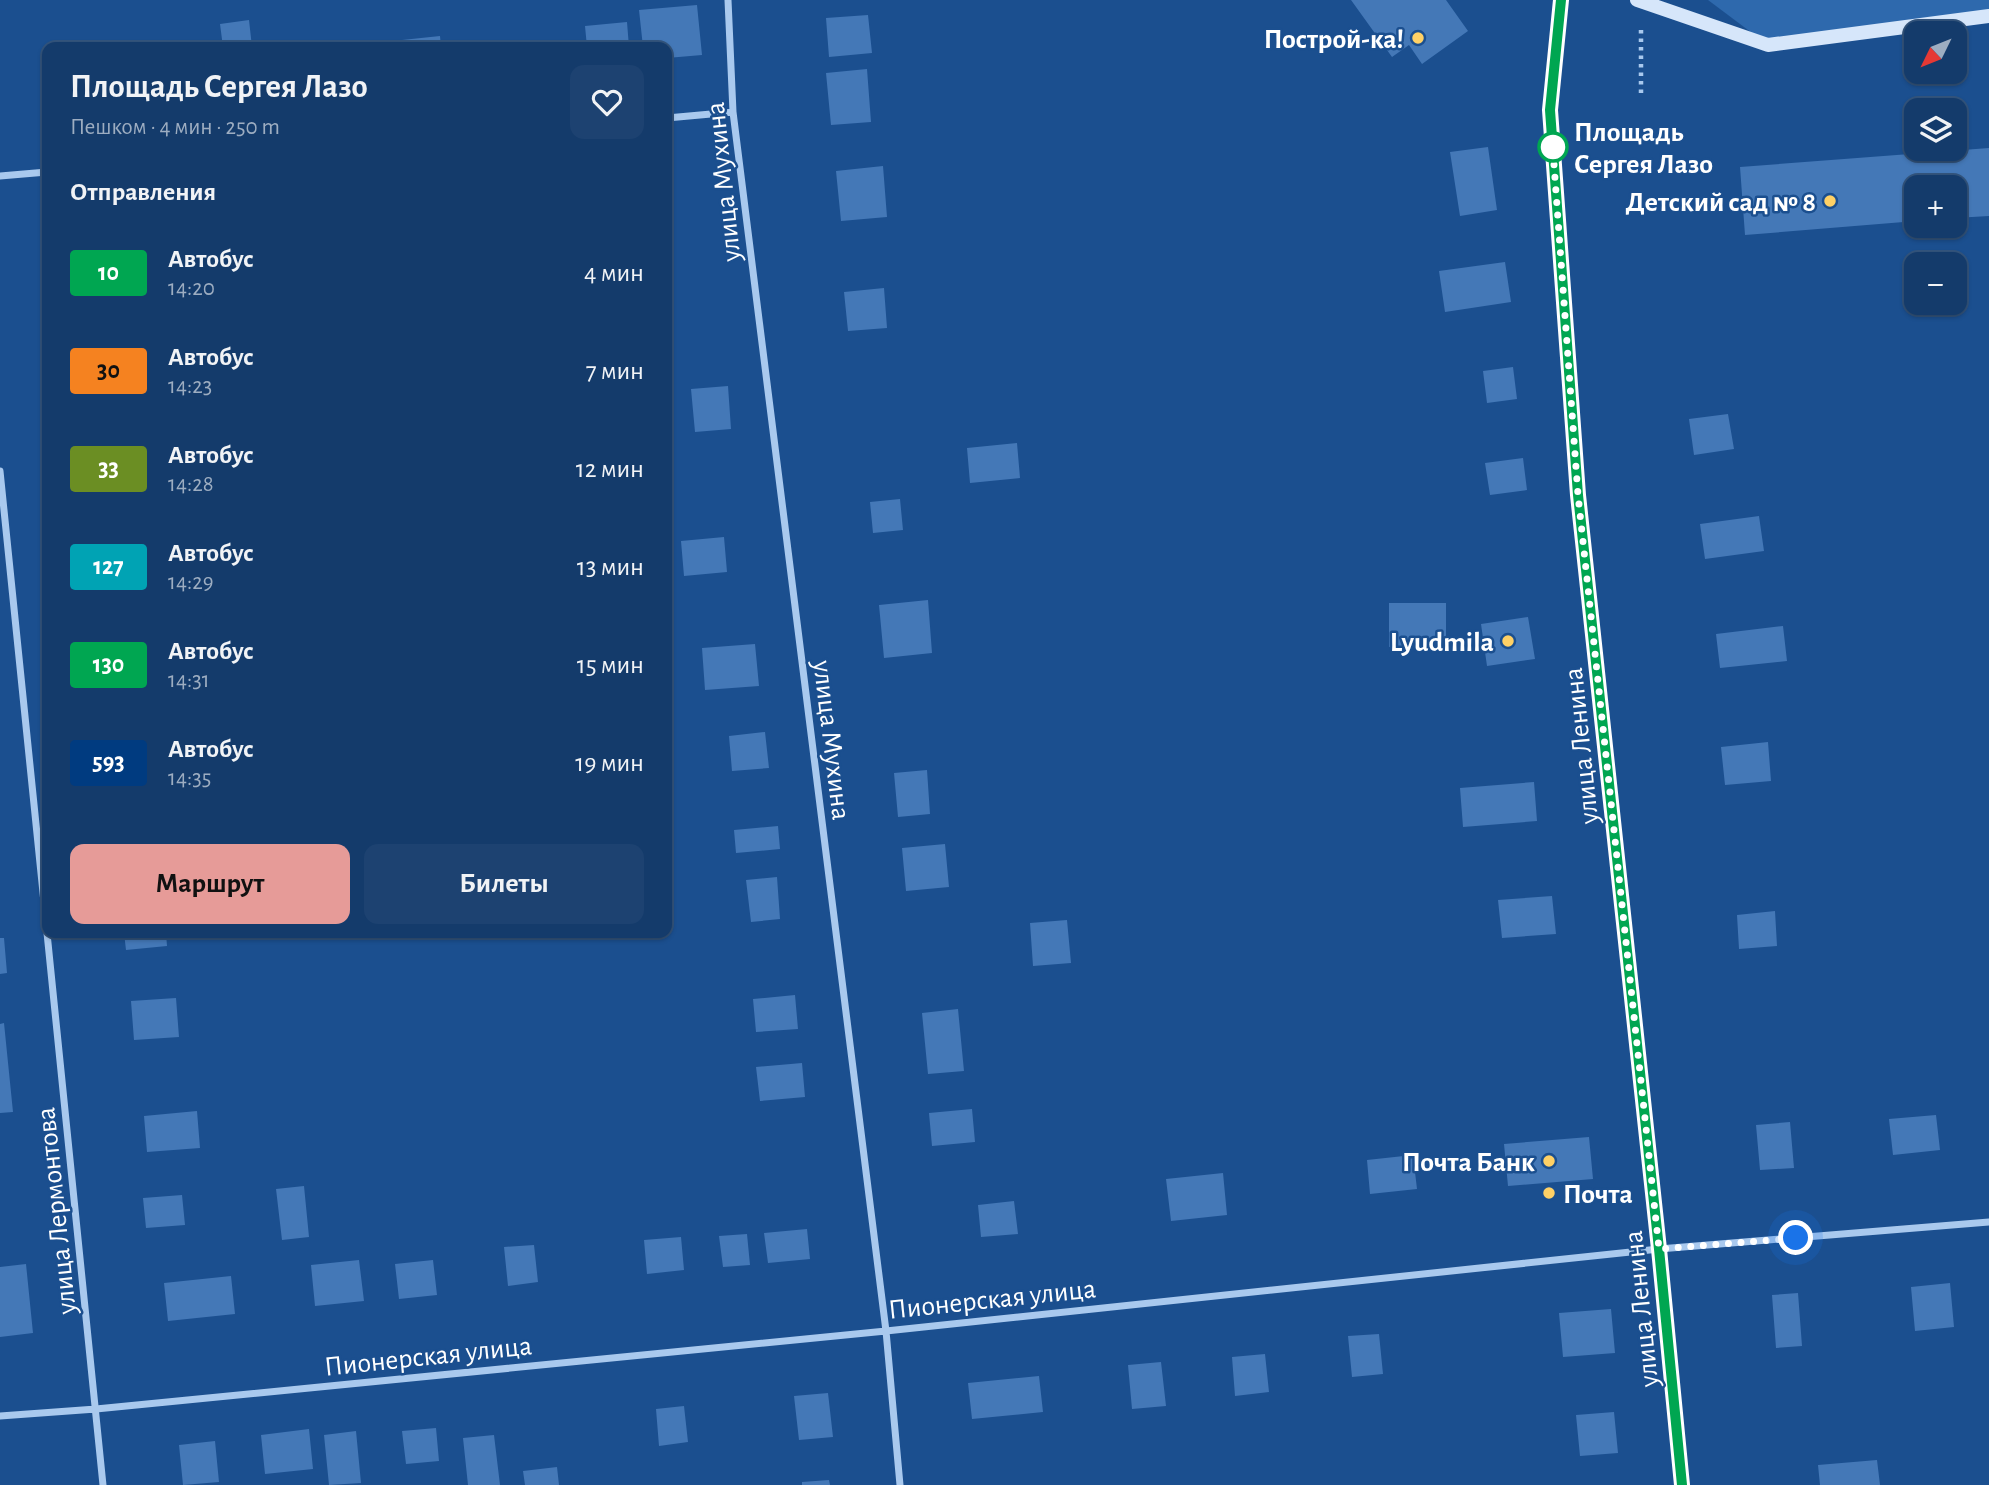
<!DOCTYPE html>
<html lang="ru">
<meta charset="utf-8">
<style>
:root{--surface:#143b6b;--page:#1d4271;--text:#f1f3f6;--muted:#9dadc1;--line:#33557e;--accent:#e69b98}
body{margin:0;font-family:"Alegreya Sans",sans-serif;background:var(--page);color:var(--text);height:100vh;display:flex;flex-direction:column;font-size:26px;white-space:nowrap}
*{box-sizing:border-box;margin:0}
p{font-size:23px;color:var(--muted)}
.icon{flex:none;width:38px;height:38px;fill:none;stroke:currentColor;stroke-width:2;stroke-linecap:round;stroke-linejoin:round}
.map{position:relative;flex:1;overflow:hidden}
.side{position:absolute;left:42px;top:42px;width:630px;height:896px;display:flex;flex-direction:column;background:var(--surface);border-radius:14px;box-shadow:0 2px 5px #0004,0 0 0 2px var(--line)}
.side>*{flex:none}
.badge{padding:0 14px;border-radius:5px;font-size:24px;line-height:46px}
.needle{width:46px;rotate:227deg}
.controls{position:absolute;left:1904px;top:21px;display:grid;gap:14px}
.controls a{display:grid;place-items:center;width:63px;height:63px;border-radius:14px;background:var(--surface);box-shadow:0 2px 5px #0004,0 0 0 2px var(--line);font-size:35px}
.you{position:absolute;width:35px;height:35px;margin:-18px;border:5px solid #fff;border-radius:50%;background:#1a73e8;box-shadow:0 0 0 10px #1a73e833}
.map>.badge{position:absolute;translate:-50% -50%;box-shadow:0 0 0 4px #fff}
h2{padding:0 28px;font-size:26px;line-height:63px}
.round{display:grid;place-items:center;flex:none;width:74px;height:74px;border-radius:14px;background:var(--page)}
.headline{display:flex;align-items:center;justify-content:space-between;height:119px;padding:0 28px}
h1{font-size:33px;font-weight:700;line-height:52px}
.button{display:flex;gap:14px;margin-top:auto;padding:14px 28px}
.button a{flex:1;height:80px;border-radius:14px;background:var(--accent);color:#111;font-size:28px;font-weight:700;line-height:80px;text-align:center}
.button a+a{background:var(--page);color:var(--text)}
ul{padding:0;list-style:none}
li{display:flex;align-items:center;gap:21px;height:98px;padding:0 28px}
li div{flex:1}
li b{display:block;font-size:26px}
li em{font-style:normal}
li .badge{min-width:77px;font-weight:700;text-align:center}
.map>svg:first-child{display:block}
</style>
<div class="map">
<svg width="1989" height="1485" viewBox="0 0 1989 1485">
<rect width="100%" height="100%" fill="#1b4f8f"/>
<path fill="#2e69ad" d="M1708 0H1989V16L1768 45Z"/>
<path fill="#4478b7" d="M1351 0H1446L1468 31 1422 64 1409 45 1392 57Z
M697 5 702 55 667 58V47H643L639 10Z
M868 15 872 53 829 57 826 18Z
M249 20 252 47H223L220 24Z
M627 22 629 47H587L585 26Z
M440 36 441 47H403L402 40Z
M867 69 871 122 831 125 826 73Z
M1488 147 1497 210 1460 216 1450 152Z
M1989 148V216L1955 218V187H1916V221L1745 235 1740 167Z
M883 166 887 217 841 221 836 171Z
M1505 262 1511 302 1445 312 1439 271Z
M884 288 887 328 848 331 844 292Z
M1513 367 1517 399 1487 403 1483 371Z
M728 386 731 429 695 432 691 389Z
M1728 414 1734 449 1694 455 1689 419Z
M1017 443 1020 478 970 483 967 448Z
M1523 458 1527 490 1490 495 1485 463Z
M900 499 903 530 873 533 870 502Z
M1759 516 1764 551 1705 559 1700 524Z
M724 537 727 572 684 576 681 541Z
M928 600 932 653 884 658 879 605Z
M1389 603H1446V647H1389Z
M1528 617 1535 659 1487 666 1481 624Z
M1783 626 1787 661 1720 668 1716 634Z
M755 644 759 686 705 690 702 648Z
M765 732 769 768 732 771 729 736Z
M1768 742 1771 781 1725 785 1721 747Z
M927 770 930 814 898 817 894 773Z
M1534 782 1537 821 1463 827 1460 788Z
M778 826 780 849 736 853 734 830Z
M945 844 949 887 906 891 902 848Z
M777 877 780 919 751 922 746 880Z
M1552 896 1556 934 1502 938 1498 900Z
M1775 911 1777 946 1739 949 1737 915Z
M1067 920 1071 963 1033 966 1030 923Z
M124 933H166L167 946 126 950Z
M0 938H4L7 973 0 974Z
M795 995 798 1029 756 1032 753 999Z
M176 998 179 1037 134 1040 131 1001Z
M958 1009 964 1071 928 1074 922 1013Z
M4 1023 13 1112 0 1113V1024Z
M802 1063 805 1097 760 1101 756 1067Z
M972 1109 975 1142 932 1146 929 1113Z
M197 1111 200 1148 147 1152 144 1116Z
M1936 1115 1940 1150 1893 1155 1889 1119Z
M1790 1122 1794 1168 1760 1170 1756 1125Z
M1589 1137 1593 1179 1508 1186 1504 1144Z
M1413 1155 1417 1189 1370 1194 1367 1160Z
M1223 1173 1227 1215 1171 1221 1166 1179Z
M304 1186 309 1237 282 1240 276 1189Z
M182 1195 185 1225 146 1228 143 1198Z
M1014 1201 1018 1234 981 1237 978 1205Z
M807 1229 810 1259 768 1263 764 1233Z
M747 1234 750 1265 723 1267 719 1236Z
M681 1237 684 1270 647 1274 644 1240Z
M534 1245 538 1282 508 1286 504 1247Z
M359 1260 364 1301 315 1306 311 1265Z
M433 1260 437 1295 399 1299 395 1264Z
M26 1264 33 1333 0 1337V1267Z
M231 1276 235 1314 168 1321 164 1283Z
M1950 1283 1954 1327 1915 1331 1911 1287Z
M1798 1293 1802 1346 1776 1348 1772 1295Z
M1611 1309 1615 1353 1563 1357 1559 1313Z
M1379 1334 1383 1374 1352 1377 1348 1336Z
M1265 1354 1269 1392 1235 1396 1232 1357Z
M1161 1362 1166 1406 1132 1409 1128 1365Z
M1039 1376 1043 1412 972 1419 968 1383Z
M828 1393 833 1437 799 1440 794 1396Z
M684 1406 688 1442 659 1446 656 1409Z
M1614 1412 1618 1453 1580 1456 1576 1415Z
M436 1428 439 1461 406 1464 402 1431Z
M309 1429 313 1469 265 1474 261 1435Z
M356 1431 361 1483 329 1485 324 1435Z
M494 1435 500 1485H468L463 1438Z
M215 1441 219 1482 183 1485 179 1445Z
M1877 1460 1880 1485H1820L1818 1465Z
M557 1467 559 1485H525L523 1471Z
M829 1480 830 1485H802V1482Z"/>
<g fill="none" stroke-linecap="round" stroke-linejoin="round">
<path stroke="#a9c9ee" stroke-width="4.5" stroke-dasharray="3.5 5" stroke-linecap="butt" d="M1641 93V27"/>
<path stroke="#a9c9ee" stroke-width="7" d="M728 0 733 112 886 1331 900 1485
M667 118 733 112
M0 176 47 172
M0 471 47 932
M47 933 103 1485
M0 1416 96 1409 886 1331 1659 1249 1989 1222"/>
<path stroke="#d6e6fa" stroke-width="14" d="M1561 0 1550 110 1578 495 1659 1249 1682 1485
M1637 0 1768 45 1989 16"/>
</g>
<g fill="none" stroke-linecap="round" stroke-linejoin="round">
<g stroke="#fff" stroke-width="16">
<path id="line" d="M1561 0 1550 110 1578 495 1659 1249 1682 1485"/>
</g>
<use href="#line" stroke="#00a651" stroke-width="10"/>
<path stroke="#fff" stroke-width="7" stroke-dasharray="0 12.6" d="M1553 147 1552 137 1578 495 1659 1249 1796 1238"/>
</g>
<g fill="#ffd166" stroke="#1b4f8f" stroke-width="2.5">
<circle cx="1418" cy="38" r="7"/>
<circle cx="1830" cy="201" r="7"/>
<circle cx="1508" cy="641" r="7"/>
<circle cx="1549" cy="1161" r="7"/>
<circle cx="1549" cy="1193" r="7"/>
</g>
<circle fill="#fff" stroke="#00a651" stroke-width="3.5" cx="1553" cy="147" r="14"/>
<g text-anchor="middle" stroke-width="5" stroke-linejoin="round" paint-order="stroke">
<g font-size="28" font-weight="bold" fill="#fff" stroke="#1b4f8f" text-anchor="end">
<text x="1404" y="48">Построй-ка!</text>
<text x="1816" y="211">Детский сад № 8</text>
<text x="1494" y="651">Lyudmila</text>
<text x="1535" y="1171">Почта Банк</text>
<text x="1563" y="1203" text-anchor="start">Почта</text>
</g>
<g font-size="28" font-weight="bold" fill="#fff" stroke="#1b4f8f" text-anchor="start">
<text x="1574" y="141">Площадь<tspan x="1574" dy="32">Сергея Лазо</tspan></text>
</g>
<g font-size="28" fill="#fff" stroke="#1b4f8f">
<text transform="translate(722 182) rotate(-96)" y="10">улица Мухина</text>
<text transform="translate(833 740) rotate(83)" y="10">улица Мухина</text>
<text transform="translate(1580 746) rotate(-96)" y="10">улица Ленина</text>
<text transform="translate(55 1211) rotate(-96)" y="10">улица Лермонтова</text>
<text transform="translate(992 1298) rotate(-6)" y="10">Пионерская улица</text>
<text transform="translate(1640 1309) rotate(-96)" y="10">улица Ленина</text>
<text transform="translate(428 1355) rotate(-6)" y="10">Пионерская улица</text>
</g>
</g>
</svg>
<div class="controls">
<a><svg class="needle" viewBox="-14 -14 28 28"><path d="M0-13l5 13h-10z" fill="#e53935"/><path d="M0 13l5-13h-10z" fill="#9dadc1"/></svg></a>
<a><svg class="icon" aria-label="layers" viewBox="0 0 24 24"><path d="M12 4l9 5-9 5-9-5zM3 14l9 5 9-5"/></svg></a>
<a>+</a>
<a>−</a>
</div>
<div class="you" style="left:1796px;top:1238px"></div>
<section class="side">
<div class="headline"><div><h1>Площадь Сергея Лазо</h1><p>Пешком · 4 мин · 250 m</p></div><a class="round"><svg class="icon" aria-label="heart" viewBox="0 0 24 24"><path d="M12 20l-8-8c-3-5 5-10 8-4 3-6 11-1 8 4z"/></svg></a></div>
<h2>Отправления</h2>
<ul>
<li><span class="badge" style="background:#00a651;color:#fff">10</span><div><b>Автобус</b><p>14:20</p></div><em>4 мин</em></li>
<li><span class="badge" style="background:#f58220;color:#111">30</span><div><b>Автобус</b><p>14:23</p></div><em>7 мин</em></li>
<li><span class="badge" style="background:#6b8e23;color:#fff">33</span><div><b>Автобус</b><p>14:28</p></div><em>12 мин</em></li>
<li><span class="badge" style="background:#00a3b4;color:#fff">127</span><div><b>Автобус</b><p>14:29</p></div><em>13 мин</em></li>
<li><span class="badge" style="background:#00a651;color:#fff">130</span><div><b>Автобус</b><p>14:31</p></div><em>15 мин</em></li>
<li><span class="badge" style="background:#003b80;color:#fff">593</span><div><b>Автобус</b><p>14:35</p></div><em>19 мин</em></li>
</ul>
<div class="button"><a>Маршрут</a><a>Билеты</a></div>
</section>
</div>
